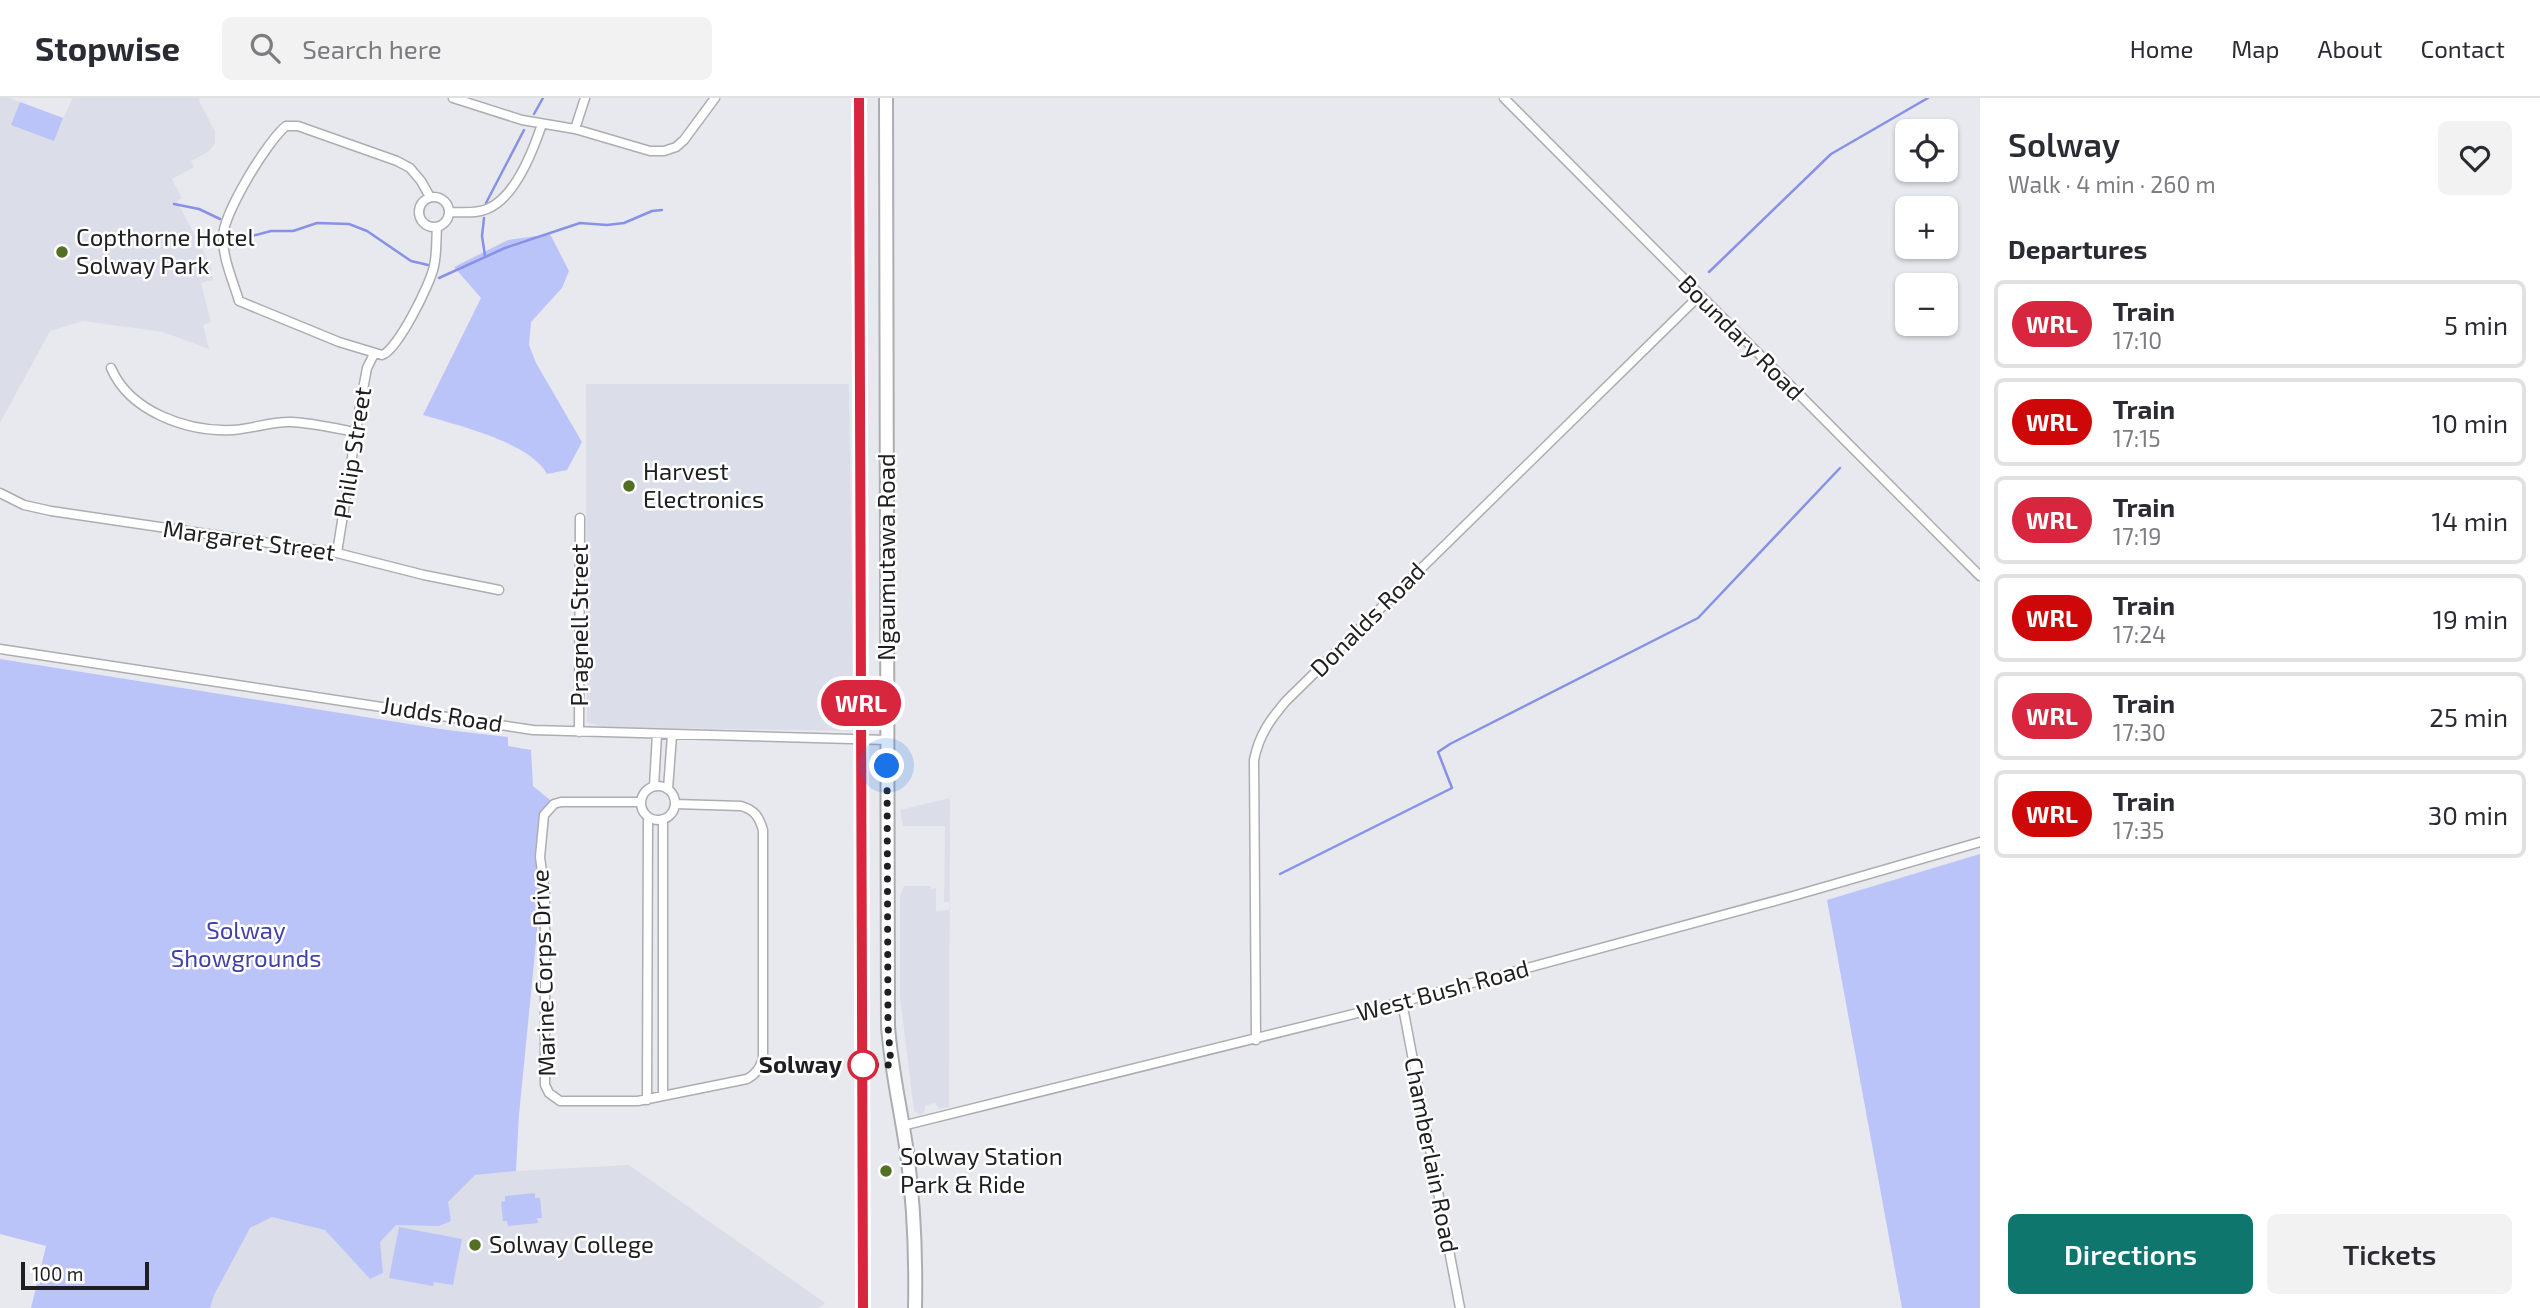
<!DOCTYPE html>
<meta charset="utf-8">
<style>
:root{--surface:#fff;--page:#f2f2f3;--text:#2b2b33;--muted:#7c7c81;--line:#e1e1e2;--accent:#0f766e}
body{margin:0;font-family:"Exo 2",sans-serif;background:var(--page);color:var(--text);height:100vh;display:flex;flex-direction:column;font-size:26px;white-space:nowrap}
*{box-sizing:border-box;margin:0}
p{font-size:23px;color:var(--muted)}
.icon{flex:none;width:38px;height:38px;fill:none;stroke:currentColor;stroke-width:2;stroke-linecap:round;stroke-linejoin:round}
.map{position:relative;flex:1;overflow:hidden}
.drawer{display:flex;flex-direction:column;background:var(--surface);width:560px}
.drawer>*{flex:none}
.badge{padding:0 14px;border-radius:23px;font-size:24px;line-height:46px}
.controls{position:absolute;left:1895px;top:21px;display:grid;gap:14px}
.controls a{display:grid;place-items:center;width:63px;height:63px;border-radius:10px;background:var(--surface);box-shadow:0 2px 5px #0004;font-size:35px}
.scale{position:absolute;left:21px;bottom:18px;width:128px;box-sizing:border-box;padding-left:7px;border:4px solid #1f1f21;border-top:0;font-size:19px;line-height:24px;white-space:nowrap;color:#1f1f21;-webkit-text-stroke:5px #fff;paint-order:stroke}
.you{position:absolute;width:35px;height:35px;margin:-18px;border:5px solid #fff;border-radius:50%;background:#1a73e8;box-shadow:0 0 0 10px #1a73e833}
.map>.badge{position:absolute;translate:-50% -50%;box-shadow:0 0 0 4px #fff}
h2{padding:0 28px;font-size:26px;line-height:63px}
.round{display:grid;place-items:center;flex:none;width:74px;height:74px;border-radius:10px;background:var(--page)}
.summary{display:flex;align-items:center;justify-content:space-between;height:119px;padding:0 28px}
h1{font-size:33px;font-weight:600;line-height:52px}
.cta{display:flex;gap:14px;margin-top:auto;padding:14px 28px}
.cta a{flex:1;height:80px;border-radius:10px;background:var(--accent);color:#fff;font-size:28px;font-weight:600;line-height:80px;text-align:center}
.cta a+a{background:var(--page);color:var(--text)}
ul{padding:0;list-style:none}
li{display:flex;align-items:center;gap:21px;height:88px;margin:0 14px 10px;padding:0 14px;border:4px solid var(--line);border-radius:10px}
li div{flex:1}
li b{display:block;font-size:26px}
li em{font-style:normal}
li .badge{min-width:77px;font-weight:700;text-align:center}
header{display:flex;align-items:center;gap:42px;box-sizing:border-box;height:98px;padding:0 35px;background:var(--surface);border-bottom:2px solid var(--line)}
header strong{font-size:33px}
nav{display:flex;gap:38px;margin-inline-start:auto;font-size:24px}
.search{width:490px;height:63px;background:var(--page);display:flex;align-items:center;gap:18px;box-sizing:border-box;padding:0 24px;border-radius:10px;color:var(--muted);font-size:26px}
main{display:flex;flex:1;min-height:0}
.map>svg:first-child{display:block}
</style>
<header>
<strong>Stopwise</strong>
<div class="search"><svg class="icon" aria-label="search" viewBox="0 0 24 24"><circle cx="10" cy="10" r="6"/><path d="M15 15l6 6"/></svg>Search here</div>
<nav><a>Home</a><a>Map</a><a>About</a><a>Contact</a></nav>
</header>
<main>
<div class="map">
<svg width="1980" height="1210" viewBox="0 0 1980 1210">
<rect width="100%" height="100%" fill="#e8e9ee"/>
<path fill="#dbdde9" d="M0 0H9L63 20 73 0H200L199 3 215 33V46L208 54 191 63 194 69 172 81 182 100 177 103 210 166 213 182 201 185 211 224 203 227 209 251 163 234 83 223 50 233 0 325Z
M586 286H849L854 633 603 629 587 624Z
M950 700 949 1009 939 1011 935 1005 931 1006 925 1008 924 1015 920 1017 914 1013 900 900V798L904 788H931V791L936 790V813L949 812V804H944L945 728H903L900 712Z
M629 1067 825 1205 819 1210H168L243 1090 335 1089 516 1073Z"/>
<path fill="#bbc4f9" d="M20 4 63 20 54 43 11 27Z
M550 136 569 173 562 190 531 224 529 247 536 265 582 344 567 372 547 376C530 344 456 327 423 317L481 200 454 169 508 142Z
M0 561 447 632 508 639V648L531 652 533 688 550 702 519 1017 516 1073 475 1077 448 1104 451 1123 439 1128 396 1127 380 1144 383 1175 370 1181 325 1132 272 1119 250 1130 214 1197 210 1210H31L46 1148 0 1136Z
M1980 756V1210H1902L1827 802Z
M535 1095V1100H540L542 1120H537L538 1125 508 1128 507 1123H503L501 1104 505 1103V1098Z
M399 1129 462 1141 453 1187 434 1184 433 1188 389 1180Z"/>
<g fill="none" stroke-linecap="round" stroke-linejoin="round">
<path stroke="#8791e6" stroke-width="2.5" d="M534 16 543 0
M486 105 524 32
M174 106 199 111 220 121
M484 120 482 138 485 158
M229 132 236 138 248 139 271 133H293L317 125 349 126 367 133 411 163 428 167
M1709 174 1831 56 1928 0
M439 180 505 150 580 125 607 127 624 125 652 113 662 112
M1280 776 1452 690 1438 654 1450 646 1698 520 1840 370"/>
<g stroke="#acadb1" stroke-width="11">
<path id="street" d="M453 0 522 22 575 31 650 53H664L676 49 684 42 715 0
M1504 0 1980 478
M575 31 585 0
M419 114a15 15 0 1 1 30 0a15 15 0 1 1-30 0Z
M430 99 421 83 410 70 397 63 298 28H286C268 42 222 117 223 140 223 161 233 183 239 203L339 244 382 257C397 253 431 185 434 168 437 155 436 142 437 129
M449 114C460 114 476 116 487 111 515 100 533 53 542 26
M111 270C130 314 187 334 233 332 252 331 272 323 291 324 313 325 334 330 355 334
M0 395 24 407 51 413 337 455 424 477 499 492
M337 455 361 302 367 270 374 256
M0 551 533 632 887 642
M579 634 580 420
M654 688 657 636
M641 705a17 17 0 1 1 34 0a17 17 0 1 1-34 0Z
M668 691 672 637
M641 704H561L554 706 544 717 540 759 545 796V987L549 995 560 1003H638L747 981C756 976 759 971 763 961V732C759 719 755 712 741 708L675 706
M663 721V998
M1402 904 1460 1210
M1256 942 1254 662C1259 637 1270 622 1286 603L1699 198
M647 1002 648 719
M902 1028 1402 904 1793 798 1980 744"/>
</g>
<g stroke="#acadb1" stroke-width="16">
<path id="secondary" d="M886 0 888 928C891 971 901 1012 907 1055 914 1106 916 1159 915 1210"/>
</g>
<use href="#street" stroke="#fff" stroke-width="8"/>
<use href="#secondary" stroke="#fff" stroke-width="12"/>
<path stroke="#7e7f82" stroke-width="2.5" stroke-dasharray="12 12" stroke-linecap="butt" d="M859 0 863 1210"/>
</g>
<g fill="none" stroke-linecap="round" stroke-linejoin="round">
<g stroke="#fff" stroke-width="16">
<path id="line" d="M859 0 863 1210"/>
</g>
<use href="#line" stroke="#d7263d" stroke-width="10"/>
<path stroke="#1f1f21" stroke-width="7" stroke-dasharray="0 12.6" d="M863 967H891L888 928 887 668"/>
</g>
<g fill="#526f23" stroke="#fff" stroke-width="2.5">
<circle cx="62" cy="154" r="7"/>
<circle cx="629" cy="388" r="7"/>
<circle cx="886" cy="1073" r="7"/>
<circle cx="475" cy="1147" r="7"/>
</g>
<circle fill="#fff" stroke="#d7263d" stroke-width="3.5" cx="863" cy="967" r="14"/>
<g text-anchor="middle" stroke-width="5" stroke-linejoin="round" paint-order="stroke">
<g font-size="24" fill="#1f1f21" stroke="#fff" text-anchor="start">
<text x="76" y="148">Copthorne Hotel<tspan x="76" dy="28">Solway Park</tspan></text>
<text x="643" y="382">Harvest<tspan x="643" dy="28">Electronics</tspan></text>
<text x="900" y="1067">Solway Station<tspan x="900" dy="28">Park &amp; Ride</tspan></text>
<text x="489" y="1155">Solway College</text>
</g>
<g font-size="24" fill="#1f1f21" stroke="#fff">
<text transform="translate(1741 240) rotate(45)" y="8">Boundary Road</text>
<text transform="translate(353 355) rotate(-81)" y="8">Philip Street</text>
<text transform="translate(249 443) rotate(8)" y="8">Margaret Street</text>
<text transform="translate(887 459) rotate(-90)" y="8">Ngaumutawa Road</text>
<text transform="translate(1368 522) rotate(-45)" y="8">Donalds Road</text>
<text transform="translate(580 527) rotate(-90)" y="8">Pragnell Street</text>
<text transform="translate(442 617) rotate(9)" y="8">Judds Road</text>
<text transform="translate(544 875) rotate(-92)" y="8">Marine Corps Drive</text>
<text transform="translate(1443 893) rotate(-15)" y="8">West Bush Road</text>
<text transform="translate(1431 1057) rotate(79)" y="8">Chamberlain Road</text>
</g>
<g font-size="24" fill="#4242a5" stroke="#fff">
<text x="246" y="841">Solway<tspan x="246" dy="28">Showgrounds</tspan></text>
</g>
<g font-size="24" font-weight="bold" fill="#1f1f21" stroke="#fff" text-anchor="end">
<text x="842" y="975">Solway</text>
</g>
</g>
</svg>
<div class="controls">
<a><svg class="icon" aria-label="locate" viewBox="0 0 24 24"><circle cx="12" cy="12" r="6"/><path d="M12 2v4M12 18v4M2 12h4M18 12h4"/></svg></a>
<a>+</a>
<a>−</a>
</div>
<div class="scale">100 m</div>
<div class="you" style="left:887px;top:668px"></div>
<b class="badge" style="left:861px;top:605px;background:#d7263d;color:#fff">WRL</b>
</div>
<section class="drawer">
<div class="summary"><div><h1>Solway</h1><p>Walk · 4 min · 260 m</p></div><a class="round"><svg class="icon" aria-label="heart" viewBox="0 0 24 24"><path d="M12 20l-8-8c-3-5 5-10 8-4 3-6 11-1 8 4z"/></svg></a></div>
<h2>Departures</h2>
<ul>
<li><span class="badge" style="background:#d7263d;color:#fff">WRL</span><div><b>Train</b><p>17:10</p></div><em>5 min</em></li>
<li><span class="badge" style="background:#ce0808;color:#fff">WRL</span><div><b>Train</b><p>17:15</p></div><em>10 min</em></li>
<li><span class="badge" style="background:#d7263d;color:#fff">WRL</span><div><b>Train</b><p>17:19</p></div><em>14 min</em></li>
<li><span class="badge" style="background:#ce0808;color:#fff">WRL</span><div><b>Train</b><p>17:24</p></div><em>19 min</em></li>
<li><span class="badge" style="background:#d7263d;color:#fff">WRL</span><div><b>Train</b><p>17:30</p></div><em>25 min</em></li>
<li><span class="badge" style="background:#ce0808;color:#fff">WRL</span><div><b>Train</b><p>17:35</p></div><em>30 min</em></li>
</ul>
<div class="cta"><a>Directions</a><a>Tickets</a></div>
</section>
</main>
